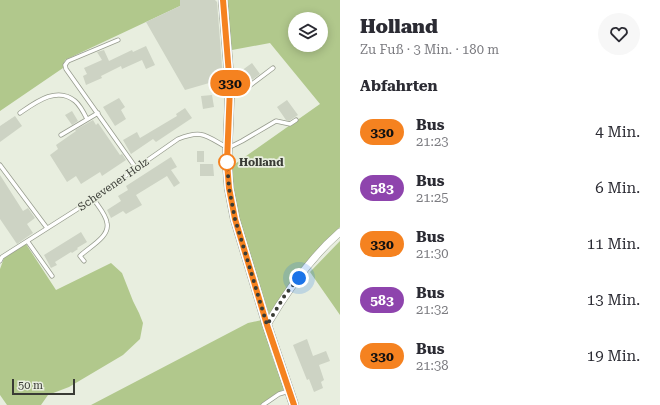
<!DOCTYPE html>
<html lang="de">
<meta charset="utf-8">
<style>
:root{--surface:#fff;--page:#f7f7f7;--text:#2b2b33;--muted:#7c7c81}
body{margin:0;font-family:"Roboto Serif",serif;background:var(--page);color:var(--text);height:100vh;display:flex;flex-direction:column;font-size:15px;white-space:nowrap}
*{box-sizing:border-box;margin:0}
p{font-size:13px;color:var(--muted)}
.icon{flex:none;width:22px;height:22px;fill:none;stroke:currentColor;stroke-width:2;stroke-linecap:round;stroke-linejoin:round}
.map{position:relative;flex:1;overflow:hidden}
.side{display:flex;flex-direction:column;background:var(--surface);width:320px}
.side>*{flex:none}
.badge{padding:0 8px;border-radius:13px;font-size:14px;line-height:26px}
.fabs{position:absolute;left:288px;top:12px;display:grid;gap:8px}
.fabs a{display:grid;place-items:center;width:40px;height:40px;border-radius:50%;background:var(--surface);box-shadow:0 2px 10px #0003;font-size:20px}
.scale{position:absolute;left:12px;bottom:10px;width:63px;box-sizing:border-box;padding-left:4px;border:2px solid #393b35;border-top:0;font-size:11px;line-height:14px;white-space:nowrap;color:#393b35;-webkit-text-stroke:3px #e8eedf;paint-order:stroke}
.you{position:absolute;width:20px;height:20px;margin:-10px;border:3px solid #fff;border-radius:50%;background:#1a73e8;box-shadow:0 0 0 6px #1a73e833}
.map>.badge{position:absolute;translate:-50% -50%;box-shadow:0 0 0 2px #fff}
h2{padding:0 20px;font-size:15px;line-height:36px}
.round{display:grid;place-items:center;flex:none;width:42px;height:42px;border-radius:21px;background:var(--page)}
.overview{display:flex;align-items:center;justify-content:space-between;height:68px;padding:0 20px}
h1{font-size:19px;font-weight:800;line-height:30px}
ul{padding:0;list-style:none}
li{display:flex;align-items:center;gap:12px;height:56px;padding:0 20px}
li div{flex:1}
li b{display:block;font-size:15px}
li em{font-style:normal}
li .badge{min-width:44px;font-weight:700;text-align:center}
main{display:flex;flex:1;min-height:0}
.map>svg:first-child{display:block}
</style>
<main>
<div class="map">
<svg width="340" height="405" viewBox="0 0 340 405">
<rect width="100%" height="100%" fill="#e8eedf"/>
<path fill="#b1c88c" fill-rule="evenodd" d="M0 0H180V6L65 60 63 68 0 111Z
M226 0H340V227L304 267 269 314C254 265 234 218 232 166L320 104 270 43 232 50ZM295 19H321V45H295Z
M340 241V315L310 272Z
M26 244 56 290 111 263 122 273 133 301 139 313 143 323 140 339 123 355 69 387 48 395 41 405H7L0 395V269L4 258Z
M262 320 271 353 284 389 260 405H91L248 323Z"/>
<path fill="#cdd3c4" d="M180 0H215L217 2 223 79 185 90 146 22 180 6Z
M146 46 155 65 146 69 142 60 122 69 121 66 101 76 102 78 86 85 83 76 87 74 84 68 102 60 97 52 104 50 109 61 132 50 133 52Z
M252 63 260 74 245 85 237 74Z
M212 95 214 107 203 109 201 96Z
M119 98 125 107 121 110 126 119 115 126 103 107Z
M287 100 298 115 289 121 286 120 277 107Z
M185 108 192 118 156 142 153 139 131 154 123 140 137 132 140 138 177 116 176 114Z
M72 111 78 121 72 125 65 115Z
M15 116 22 126 0 142V126Z
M93 120 96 125 98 123 120 155 122 154 126 160 102 176 100 172 81 184 76 176 67 182 50 155 58 149 56 145 76 131 75 130Z
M197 151H204V162H197Z
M171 157 177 167 171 170 180 183 174 187 167 176 136 195 142 205 126 214 123 211 111 218 107 210 121 201 118 196 128 190 126 186Z
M200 164H213L214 176H200Z
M0 175 23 211 28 208 35 218 27 224 33 233 17 244 0 219Z
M81 232 87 242 77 248 78 249 72 253 71 252 55 262 57 265 51 268 44 255Z
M307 339 313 356 326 351 330 361 319 365 324 380 321 382 323 388 314 392 309 379 307 380 293 345Z"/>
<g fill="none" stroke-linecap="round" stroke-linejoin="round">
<g stroke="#989d8f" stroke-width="5">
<path id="service" d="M118 40 68 61 65 65 66 69 136 168
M230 98 244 90 273 68
M20 113C36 102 57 86 75 101 80 105 84 113 87 119
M61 135 98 113
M0 165 47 228
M28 242 52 276
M0 261 2 257 76 210 178 139C203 129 206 136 228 148L242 141 276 121 290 124 296 120
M84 261 80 256C89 247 110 237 107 223 106 214 97 205 93 198
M263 405 279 394 289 391"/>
</g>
<g stroke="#989d8f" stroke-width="8">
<path id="minor" d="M267 325C287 291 310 258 340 232"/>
</g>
<g stroke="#989d8f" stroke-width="10">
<path id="secondary" d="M223 0 230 87 227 162 229 188 235 219 267 325 294 405"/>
</g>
<use href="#service" stroke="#fff" stroke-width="3.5"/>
<use href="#minor" stroke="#fff" stroke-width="7"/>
<use href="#secondary" stroke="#e2ecfe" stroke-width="9"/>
</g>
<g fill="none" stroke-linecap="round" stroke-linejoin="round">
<g stroke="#fff" stroke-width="9">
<path id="line" d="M223 0 230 87 227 162 229 188 235 219 267 325 294 405"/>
</g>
<use href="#line" stroke="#f58220" stroke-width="6"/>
<path stroke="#393b35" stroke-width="4" stroke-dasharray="0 7.2" d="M227 162 229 188 235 219 267 325 285 295 299 278"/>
</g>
<circle fill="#fff" stroke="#f58220" stroke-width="2" cx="227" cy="162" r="8"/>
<g text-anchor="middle" stroke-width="3.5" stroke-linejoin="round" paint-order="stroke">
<g font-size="11" font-weight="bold" fill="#393b35" stroke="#e8eedf" text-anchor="start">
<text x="239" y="166">Holland</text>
</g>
<g font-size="11" fill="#393b35" stroke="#e8eedf">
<text transform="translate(113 184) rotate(-35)" y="4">Schevener Holz</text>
</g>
</g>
</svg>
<div class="fabs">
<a><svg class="icon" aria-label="layers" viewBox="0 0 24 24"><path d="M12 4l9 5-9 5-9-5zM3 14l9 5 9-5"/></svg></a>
</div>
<div class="scale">50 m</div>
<div class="you" style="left:299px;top:278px"></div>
<b class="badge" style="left:230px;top:83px;background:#f58220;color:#111">330</b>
</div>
<section class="side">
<div class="overview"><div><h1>Holland</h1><p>Zu Fuß · 3 Min. · 180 m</p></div><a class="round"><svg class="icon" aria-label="heart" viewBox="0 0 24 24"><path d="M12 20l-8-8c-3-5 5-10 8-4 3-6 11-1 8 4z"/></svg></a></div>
<h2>Abfahrten</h2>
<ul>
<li><span class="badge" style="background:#f58220;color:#111">330</span><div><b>Bus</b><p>21:23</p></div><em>4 Min.</em></li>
<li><span class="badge" style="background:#8e44ad;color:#fff">583</span><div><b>Bus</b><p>21:25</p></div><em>6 Min.</em></li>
<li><span class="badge" style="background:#f58220;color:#111">330</span><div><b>Bus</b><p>21:30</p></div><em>11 Min.</em></li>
<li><span class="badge" style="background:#8e44ad;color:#fff">583</span><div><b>Bus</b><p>21:32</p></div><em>13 Min.</em></li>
<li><span class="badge" style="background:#f58220;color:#111">330</span><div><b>Bus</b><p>21:38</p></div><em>19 Min.</em></li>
</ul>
</section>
</main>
